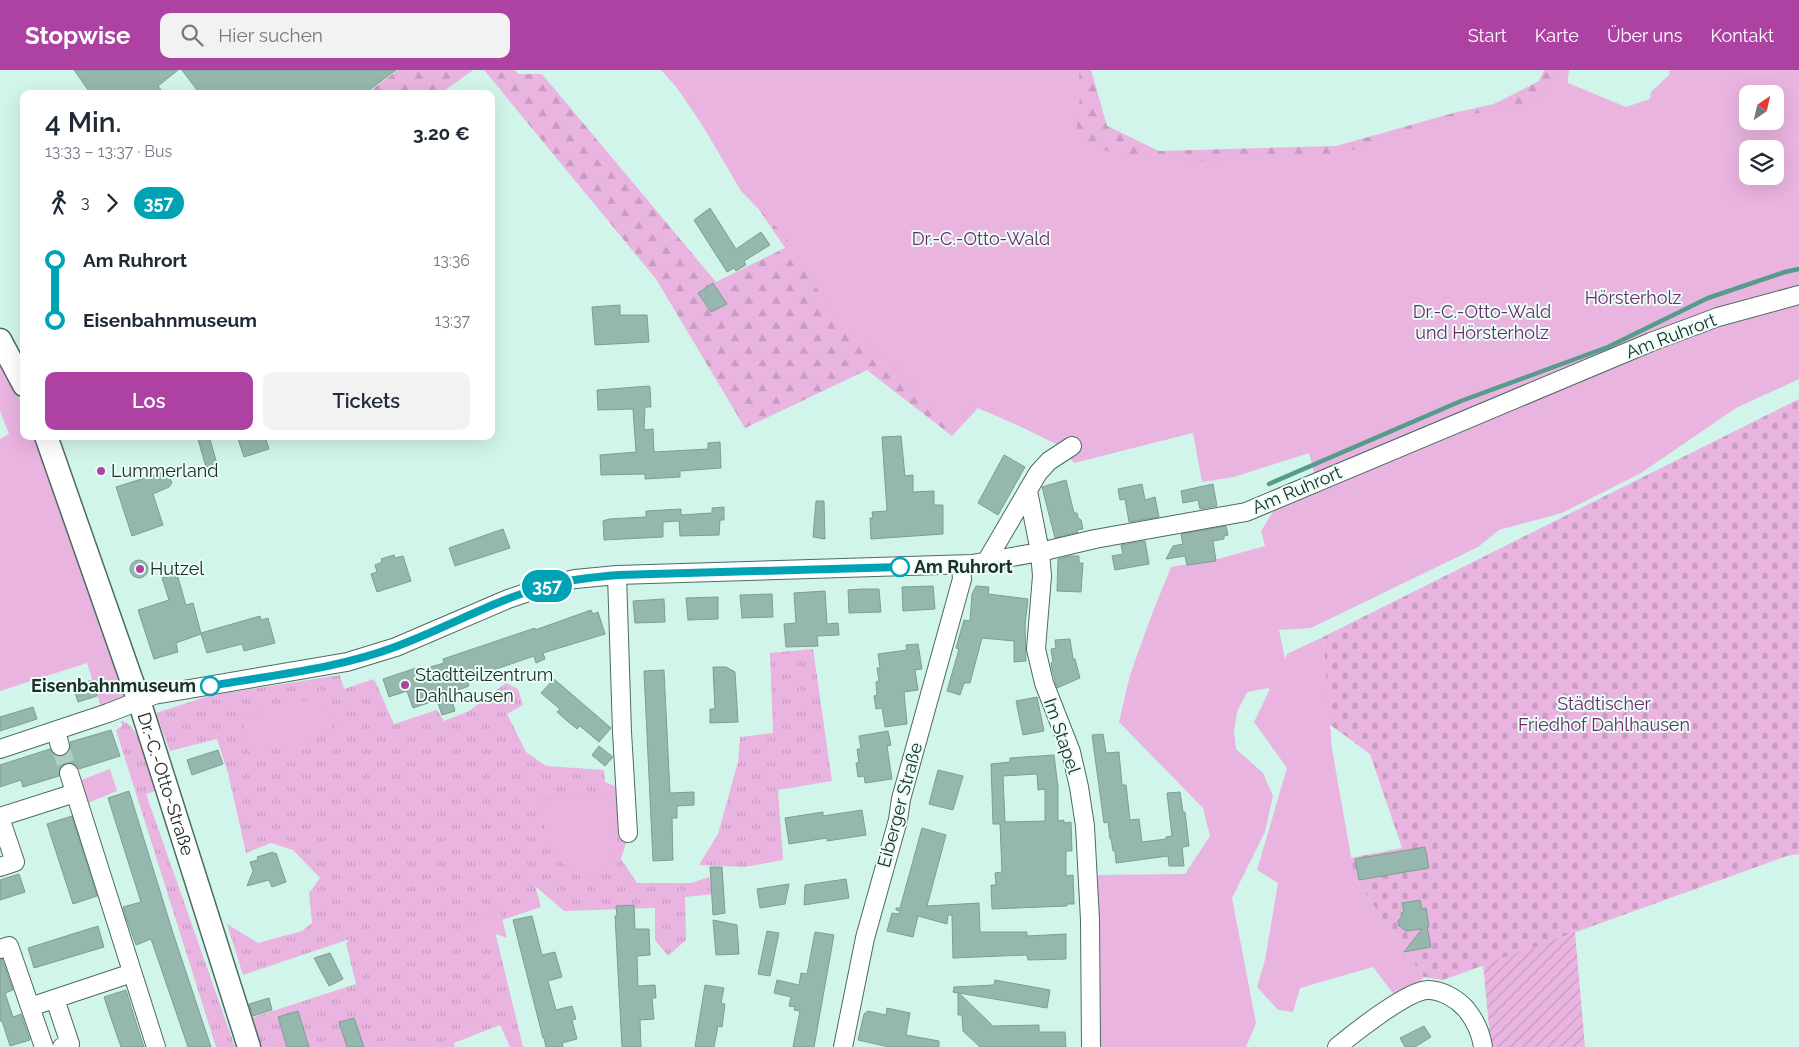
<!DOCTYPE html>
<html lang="de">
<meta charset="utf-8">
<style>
:root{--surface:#fff;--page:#f2f2f3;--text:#1f2937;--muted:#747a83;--accent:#ae42a2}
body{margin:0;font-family:Raleway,sans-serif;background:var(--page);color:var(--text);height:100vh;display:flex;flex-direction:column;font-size:19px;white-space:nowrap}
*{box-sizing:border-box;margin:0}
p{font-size:16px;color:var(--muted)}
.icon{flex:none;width:28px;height:28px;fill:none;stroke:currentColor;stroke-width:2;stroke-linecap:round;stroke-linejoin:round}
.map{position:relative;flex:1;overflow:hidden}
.panel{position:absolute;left:20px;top:20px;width:475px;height:350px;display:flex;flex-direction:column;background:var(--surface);border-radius:10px;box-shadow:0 5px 20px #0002}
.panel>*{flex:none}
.badge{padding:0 10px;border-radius:16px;font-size:18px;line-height:32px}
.needle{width:32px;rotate:34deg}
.controls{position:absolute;left:1739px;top:15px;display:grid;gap:10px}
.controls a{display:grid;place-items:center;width:45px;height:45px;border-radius:10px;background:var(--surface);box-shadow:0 5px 20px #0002;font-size:25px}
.map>.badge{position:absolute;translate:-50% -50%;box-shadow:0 0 0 2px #fff}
.legs{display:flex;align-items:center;gap:8px;height:55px;padding:0 25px;font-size:16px}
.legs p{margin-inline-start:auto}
.summary{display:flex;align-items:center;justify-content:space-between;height:85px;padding:0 25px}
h1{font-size:28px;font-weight:600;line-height:38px}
.button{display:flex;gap:10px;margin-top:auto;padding:10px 25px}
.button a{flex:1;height:58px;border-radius:10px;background:var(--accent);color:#fff;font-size:20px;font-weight:600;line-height:58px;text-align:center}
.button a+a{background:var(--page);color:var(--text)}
ul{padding:0 25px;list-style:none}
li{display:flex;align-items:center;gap:18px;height:60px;font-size:19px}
li i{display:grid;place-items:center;width:8px;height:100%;margin:0 6px;background:currentColor}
li i::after{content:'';width:12px;height:12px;margin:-6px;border:4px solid;border-radius:50%;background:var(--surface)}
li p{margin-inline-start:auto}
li:first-child i{background:linear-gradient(#0000 50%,currentColor 0)}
li:last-child i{background:linear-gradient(currentColor 50%,#0000 0)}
header{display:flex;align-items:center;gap:30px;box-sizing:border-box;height:70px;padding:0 25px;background:var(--accent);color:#fff}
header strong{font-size:24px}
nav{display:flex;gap:28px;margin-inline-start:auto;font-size:18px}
.search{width:350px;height:45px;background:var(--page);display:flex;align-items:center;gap:12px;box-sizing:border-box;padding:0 18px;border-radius:10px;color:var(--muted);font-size:19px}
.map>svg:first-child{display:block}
</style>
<header>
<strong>Stopwise</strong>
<div class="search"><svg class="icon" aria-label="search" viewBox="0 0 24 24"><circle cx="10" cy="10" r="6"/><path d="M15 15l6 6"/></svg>Hier suchen</div>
<nav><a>Start</a><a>Karte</a><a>Über uns</a><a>Kontakt</a></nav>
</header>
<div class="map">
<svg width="1799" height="977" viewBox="0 0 1799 977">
<defs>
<pattern id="grass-tufts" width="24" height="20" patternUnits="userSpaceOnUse" patternTransform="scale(1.25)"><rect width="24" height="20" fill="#e9b4e0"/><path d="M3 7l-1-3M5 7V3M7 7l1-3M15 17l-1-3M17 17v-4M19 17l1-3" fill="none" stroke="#c89bc0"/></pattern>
<pattern id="forest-firs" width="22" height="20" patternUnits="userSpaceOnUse" patternTransform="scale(1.25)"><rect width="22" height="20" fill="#e9b4e0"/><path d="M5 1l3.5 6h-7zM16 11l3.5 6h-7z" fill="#c89bc0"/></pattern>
<pattern id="cemetery-stones" width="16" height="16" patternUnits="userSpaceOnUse" patternTransform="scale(1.25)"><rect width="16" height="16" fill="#e9b4e0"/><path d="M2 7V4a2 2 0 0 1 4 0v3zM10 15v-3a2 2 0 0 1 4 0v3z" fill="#c89bc0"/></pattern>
<pattern id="garden-furrows" width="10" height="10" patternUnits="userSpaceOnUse" patternTransform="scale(1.25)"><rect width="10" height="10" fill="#e9b4e0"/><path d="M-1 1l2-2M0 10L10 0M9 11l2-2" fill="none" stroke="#c89bc0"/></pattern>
</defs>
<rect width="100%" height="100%" fill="#d2f5eb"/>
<path fill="url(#grass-tufts)" d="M813 579 832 711 778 720 783 790 745 797 699 795 718 764 738 692 740 667 773 663 770 583Z
M340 605 344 619 374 609 394 654 437 640 444 651 469 641 506 613 518 619 523 635 507 644 526 682 546 696 604 700 605 712 622 719 626 773 621 789 637 813H691L709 807 715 824 685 827 686 870 668 886 655 870V838L564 841 535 816 541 837 493 853 523 977H510L500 955 454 973 455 977H257L248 949 356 914 346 873 350 869 243 905 227 854 258 873 302 861 312 853 309 823 320 808 293 780 271 773 246 783 228 703 217 669 170 681 156 643 212 625Z
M121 651C139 652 152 704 158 720L146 724 235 977H216L116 660 122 656Z"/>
<path fill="url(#forest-firs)" d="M398 0H473L440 24H366Z
M484 0H515L518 4H542L716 212 785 178 665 0H1091L1107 56 1159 81 1336 76 1457 42 1494 34 1539 11 1544 0H1569L1567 19 1063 375 978 338 952 366 867 300 745 358 656 209Z"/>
<path fill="url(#cemetery-stones)" d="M1799 329V784L1787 786 1443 910 1424 907 1355 809 1350 788 1402 778 1370 684 1329 654 1323 567Z"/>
<path fill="#e9b4e0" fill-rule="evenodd" d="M661 0H1079L1080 26 1076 65 1085 73 1103 80 1143 87 1200 91 1269 88H1311L1347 82 1429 52 1522 35 1538 31 1556 8 1626 37 1650 29 1651 22 1669 5 1670 0H1799V309L1736 338 1641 403 1562 443 1499 460 1478 477 1311 558 1279 560 1285 589 1287 584 1323 567 1332 679 1355 809 1424 907 1418 913 1395 926 1373 897 1300 918 1293 942 1278 940 1257 917 1265 890 1278 813 1257 800 1287 698 1254 652 1270 619 1268 618 1247 622 1237 642 1234 662 1236 679 1263 703 1273 726 1265 762 1232 828 1256 953 1246 977H1098L1095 810 1098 809V805L1185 804 1210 766 1203 738 1119 652 1130 605 1152 544 1171 497 1218 489 1265 476 1261 461 1274 440 1318 418 1309 383 1234 407 1202 412 1193 363 1074 393 1062 377 975 334 951 365 917 318 892 291 863 271 831 241 785 166 741 121 687 29ZM1748 24H1775V51H1748ZM1748 79H1775V106H1748Z
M3 294 24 338V366H35L127 628 101 637 87 593 0 621V369L9 364 0 341V296Z
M325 626 333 663 250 684 241 647Z
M354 648 358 662 337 668 333 654Z
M110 699 117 721 85 734 76 712Z
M615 721 613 794 590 812 566 797 547 768 539 731Z
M500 840 507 868 459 851Z"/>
<path fill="url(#garden-furrows)" d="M1575 862 1585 977H1491L1483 895Z"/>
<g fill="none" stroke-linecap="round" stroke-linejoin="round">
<path stroke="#579c8b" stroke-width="4.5" d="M1269 414 1461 331 1608 277 1708 228 1785 202 1799 199"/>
</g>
<path fill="#96b7ae" stroke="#7e9e94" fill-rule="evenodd" d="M74 0H178L158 16 164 24H91Z
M182 0H396L364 24H200Z
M710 138 736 179 761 162 770 175 744 191 746 195 736 201 734 198 727 202 694 150Z
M713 213 727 234 711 242 698 223Z
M620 235V245H647L649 272 595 275 592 237Z
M649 316 650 317 651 337H645L644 360 653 359 654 382 708 379V373L720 372 721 398 680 401V407L645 409V404L601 405 600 385 636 382 633 339 598 340 597 320Z
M197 366H209L217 394 206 397Z
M237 366H265L269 379 244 387Z
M901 366 905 406 913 405V422L934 421V435H943V464L871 469 870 448H873L872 442 887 441 882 367Z
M1004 385 1025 397 998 445 978 433Z
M167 401 172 413 169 417 153 424 163 455 132 466 116 417Z
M1066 410 1074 443H1077L1078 448 1081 450 1083 459 1077 460 1078 462 1055 468 1042 417Z
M1142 414 1145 430 1155 427 1159 447 1129 452 1125 429 1120 430 1118 419Z
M1213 414 1217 436 1200 439 1198 430 1183 433 1181 421Z
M816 431H824L825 469 813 467Z
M724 437V450H720L719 465 680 466 679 451 663 452V467L604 470 603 451 609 449 646 447V441L681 439V445L712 443V438Z
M1226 456 1228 465 1224 466V469L1213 471 1216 491 1187 495 1185 486 1166 489 1173 476 1183 474 1181 464Z
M503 459 510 478 455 496 449 478Z
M1145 471 1149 494 1115 500 1112 486 1123 484 1121 475Z
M394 485 395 488 403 486 411 511 377 522 371 504 377 502 375 495 382 492 381 489Z
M1070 486H1079V493H1083L1081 522 1057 521 1058 489Z
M130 499a9 9 0 1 1 18 0a9 9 0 1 1-18 0Z
M177 504 186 535 193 533 201 563 260 546 261 550 268 548 275 573 244 581 242 574 207 583 201 564 176 573 178 582 154 589 138 540 169 530 162 508Z
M933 516 935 539 903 541 902 517Z
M976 516 989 517 988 524 1028 529 1025 555 1026 591 1014 592V571L982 568 970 613H964L960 625 947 621 959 579 956 578 964 550 970 551 972 524Z
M863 519H879L881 542 849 543 848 520Z
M825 521 827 554 838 553 839 565 817 566 818 576 786 577 784 554 796 553 794 523Z
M772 524 773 547 742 548 740 525Z
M718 527V549L688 550 686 528Z
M664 529 665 552 635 553 633 531Z
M591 540 593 544 598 542 605 564 543 583 545 589 536 593 534 586 467 609 469 616 450 623 455 641 442 645 437 630 413 638 407 621 389 627 383 609 419 597 420 600 444 593 443 589 535 558V560Z
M1070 569 1073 589H1075L1080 608 1057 618 1052 599 1051 593 1053 592 1051 579 1056 578 1055 570Z
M918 574 922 599 915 600 918 620 904 622 907 654 885 657 882 638 876 639 874 626 877 625 876 612 879 611 877 598H880L878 584 907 580 906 575Z
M713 597H726L735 602 738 652 710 653V639H715Z
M664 600 670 723 694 722V735L677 736V748H672L673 790 653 791 644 601Z
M554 609 611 658 599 672 580 656 577 659 566 650 557 642 560 639 541 623Z
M92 610 97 626 78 632 73 616Z
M1037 627 1044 661 1023 665 1016 631Z
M33 637 37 649 0 661V647Z
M111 660 120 686 79 699 76 695 66 693 61 696 59 706 23 717 21 710 0 717V695L50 679 57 686H63L70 679V672Z
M888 661 891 675 887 676 892 709 865 713 864 706 858 707 856 693H859L857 679H861L859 666Z
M1103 664 1106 683 1119 682 1122 715H1126L1130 750 1139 749 1142 772 1166 769V767L1172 766 1167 723 1180 722 1183 742H1185L1189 776 1182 777 1184 796H1169L1168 786 1116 793 1115 781H1113L1111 769H1110L1108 752 1104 753 1092 665Z
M599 676 613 687 605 696 592 685Z
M218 680 223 694 192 705 187 690Z
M1054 685 1058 717V751L1064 750V753L1071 752 1072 781H1066V806L1073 805 1074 834H1067V836L992 839 991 815H996L995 803 1002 802 1000 754H993L991 694 1010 692V688ZM1037 704 1038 720 1045 719V751L1005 752 1003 706Z
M938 700 963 706 953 740 929 734Z
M129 721 173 863 211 977H188L151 869 136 875 127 850 123 837 141 832 108 728Z
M862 740 866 765 827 771V768L789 774 785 748 823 742V746Z
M72 746 97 826 73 834 47 754Z
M922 758 946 765 927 836 979 833 980 862H1027V866L1066 864V889L1028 890 1027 885 953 888 952 845H948L947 854 918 846 913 867 887 861 892 843 899 844 900 841 896 840V838H900Z
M1425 777 1429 798 1359 810 1355 789Z
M273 782 274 784 276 783 286 812 272 817 269 810 247 816 253 801 250 792 258 790 257 787Z
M710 797H722L725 843 713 845Z
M19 804 25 822 0 830V810Z
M846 809 849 828 804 835 805 815Z
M789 814 785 834 760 838 757 819Z
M1420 830 1422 839 1426 838 1427 844 1429 857H1427L1431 877 1404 882 1422 859 1406 861 1399 856 1398 851 1402 846 1401 843 1404 842 1402 833Z
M634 835 635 859H649L650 885 637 886 638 916 655 915 656 928H652L654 949 640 950 641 977H622L615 846H617L616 836Z
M532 846 542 885 555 882 562 907 548 911 556 940 572 936 576 949 572 950 577 969 562 973 563 977H546L544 968H543L513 850Z
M713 850 737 855 739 884 716 885Z
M98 856 104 877 34 898 28 878Z
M767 861 779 863 770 906 758 904Z
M815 862 834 865 814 977H793L800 941 794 940 795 937 789 936 791 927 774 923 777 910 799 915 801 903 807 904Z
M330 883 343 909 329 916 314 888Z
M0 889H2L13 920 5 923 13 947 21 944 30 970 10 976 2 951H0Z
M995 910 1050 920 1047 938 959 923 993 956 1039 955V962H1065L1066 977H980L963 961 962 945H958V923L953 922 954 917 994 915Z
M705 915 724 918 721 933 725 934 722 957 718 956 714 977H695Z
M126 920 138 959 144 977H121L113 954 104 927Z
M269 928 272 940 253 946 249 934Z
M887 938 910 943 906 965 939 971V977H889L858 970 864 944 868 941 886 945Z
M298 941 309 977H287L278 947Z
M354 948 364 977H347L339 952Z
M1424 956 1431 967 1415 977H1405L1400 968Z"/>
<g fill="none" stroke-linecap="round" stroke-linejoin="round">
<path stroke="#aecdc4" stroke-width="18" stroke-dasharray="18 9" stroke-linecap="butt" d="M60 676 69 703"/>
<g stroke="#4c6b63" stroke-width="20">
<path id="minor" d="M1028 421 1040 482 1042 506 1036 579 1044 613 1071 682 1079 717 1085 756 1090 850 1091 977
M986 492 1038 403 1049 391 1072 376
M617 505 622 662 628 763
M56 661 60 676
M0 679 108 643 154 625 347 592 396 577 508 529 549 515 575 509 617 505 972 494 1040 482 1095 469 1246 442 1651 272 1718 247 1799 225
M69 703 156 977
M0 747 75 723
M0 748 15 792 0 797
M0 879 9 876 44 977
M55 929 70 974 62 977
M30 937 132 903
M843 977 865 868 898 750 901 729 962 509 961 495
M1337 977C1354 963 1408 920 1428 920 1442 920 1457 929 1466 939 1475 950 1481 963 1483 977"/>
</g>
<g stroke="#4c6b63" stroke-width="25">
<g id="tertiary">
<path d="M0 270 24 315"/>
<path id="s1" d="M46 366 142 640 249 977"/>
</g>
</g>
<use href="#minor" stroke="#fff" stroke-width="18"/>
<use href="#tertiary" stroke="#fff" stroke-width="22"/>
</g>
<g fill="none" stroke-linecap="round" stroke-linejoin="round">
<g stroke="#fff" stroke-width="11">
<path id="line-1" d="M210 616C272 605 336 599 395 577 447 558 496 529 550 515 572 509 595 507 618 505L900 497"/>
</g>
<use href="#line-1" stroke="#00a3b4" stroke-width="8"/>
</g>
<g fill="#ae42a2" stroke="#eafef8" stroke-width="2">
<circle cx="101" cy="401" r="5"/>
<circle cx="140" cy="499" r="5"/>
<circle cx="405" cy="615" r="5"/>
</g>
<g fill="#fff" stroke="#00a3b4" stroke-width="2.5">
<circle cx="900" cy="497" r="9"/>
<circle cx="210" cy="616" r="9"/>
</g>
<g text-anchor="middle" stroke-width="4" stroke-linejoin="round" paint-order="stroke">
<g font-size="18" fill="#6e2966" stroke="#eafef8">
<text x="981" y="175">Dr.-C.-Otto-Wald</text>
<text x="1633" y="234">Hörsterholz</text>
<text x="1482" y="248">Dr.-C.-Otto-Wald<tspan x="1482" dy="21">und Hörsterholz</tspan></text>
<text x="1604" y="640">Städtischer<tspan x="1604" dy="21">Friedhof Dahlhausen</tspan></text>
</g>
<g font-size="18" fill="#202d29" stroke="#eafef8">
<text transform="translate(1671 266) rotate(-21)" y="6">Am Ruhrort</text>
<text transform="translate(1297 420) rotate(-23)" y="6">Am Ruhrort</text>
<text transform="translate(1062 666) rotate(71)" y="6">Im Stapel</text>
<text dy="6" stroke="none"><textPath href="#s1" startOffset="368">Dr.-C.-Otto-Straße</textPath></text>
<text transform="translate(900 735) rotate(-75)" y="6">Eiberger Straße</text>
</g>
<g font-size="18" fill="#202d29" stroke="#eafef8" text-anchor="start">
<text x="111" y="407">Lummerland</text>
<text x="150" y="505">Hutzel</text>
<text x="415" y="611">Stadtteilzentrum<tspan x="415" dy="21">Dahlhausen</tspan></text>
</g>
<g font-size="18" font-weight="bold" fill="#202d29" stroke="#eafef8" text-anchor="start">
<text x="914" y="503">Am Ruhrort</text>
<text x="196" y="622" text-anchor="end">Eisenbahnmuseum</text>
</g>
</g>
</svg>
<div class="controls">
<a><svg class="needle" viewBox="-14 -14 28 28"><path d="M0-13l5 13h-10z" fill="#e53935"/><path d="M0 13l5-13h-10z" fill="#747a83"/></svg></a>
<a><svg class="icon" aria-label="layers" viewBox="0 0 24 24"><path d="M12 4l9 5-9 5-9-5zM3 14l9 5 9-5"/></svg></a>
</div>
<b class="badge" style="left:547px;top:516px;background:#00a3b4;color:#fff">357</b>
<section class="panel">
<div class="summary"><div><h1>4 Min.</h1><p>13:33 – 13:37 · Bus</p></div><b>3.20 €</b></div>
<div class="legs"><svg class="icon" aria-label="walk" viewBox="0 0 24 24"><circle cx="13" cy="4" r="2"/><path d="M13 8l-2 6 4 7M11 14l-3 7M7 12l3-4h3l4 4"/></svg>3<svg class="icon" aria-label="forward" viewBox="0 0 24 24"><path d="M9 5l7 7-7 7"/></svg><b class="badge" style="background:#00a3b4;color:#fff">357</b></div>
<ul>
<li><i style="color:#00a3b4"></i><b>Am Ruhrort</b><p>13:36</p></li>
<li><i style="color:#00a3b4"></i><b>Eisenbahnmuseum</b><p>13:37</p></li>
</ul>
<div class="button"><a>Los</a><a>Tickets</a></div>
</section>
</div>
